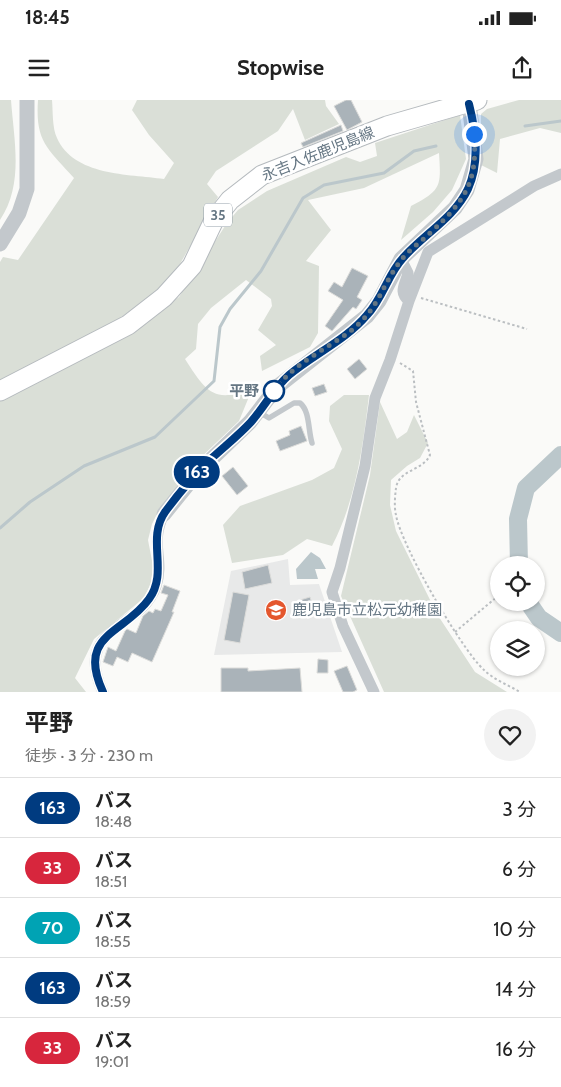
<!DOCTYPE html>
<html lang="ja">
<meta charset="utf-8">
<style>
:root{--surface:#fff;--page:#f2f2f2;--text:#222;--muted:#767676;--line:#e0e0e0}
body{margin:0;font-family:Cabin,"Noto Sans JP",sans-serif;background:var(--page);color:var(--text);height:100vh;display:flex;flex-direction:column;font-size:19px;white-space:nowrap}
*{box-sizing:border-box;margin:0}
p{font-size:16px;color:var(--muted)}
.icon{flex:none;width:28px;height:28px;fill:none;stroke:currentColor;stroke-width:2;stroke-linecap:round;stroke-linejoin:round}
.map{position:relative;height:592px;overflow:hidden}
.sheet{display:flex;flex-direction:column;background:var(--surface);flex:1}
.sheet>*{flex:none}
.badge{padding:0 10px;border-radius:16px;font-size:18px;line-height:32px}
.tools{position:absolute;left:490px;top:456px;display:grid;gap:10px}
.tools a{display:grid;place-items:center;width:55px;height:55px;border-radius:50%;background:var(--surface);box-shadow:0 1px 4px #0004;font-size:25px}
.you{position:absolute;width:25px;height:25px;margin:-12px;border:4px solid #fff;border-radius:50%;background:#1a73e8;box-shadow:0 0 0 8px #1a73e833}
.map>.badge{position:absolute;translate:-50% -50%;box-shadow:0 0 0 2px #fff}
.round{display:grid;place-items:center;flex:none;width:52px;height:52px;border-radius:26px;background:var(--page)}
.summary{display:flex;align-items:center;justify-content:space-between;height:85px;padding:0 25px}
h1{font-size:24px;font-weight:700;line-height:38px}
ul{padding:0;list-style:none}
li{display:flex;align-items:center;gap:15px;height:60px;padding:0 25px;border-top:1px solid var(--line)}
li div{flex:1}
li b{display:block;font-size:19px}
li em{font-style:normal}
li .badge{min-width:55px;font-weight:700;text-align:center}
.status{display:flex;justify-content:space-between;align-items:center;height:35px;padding:0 25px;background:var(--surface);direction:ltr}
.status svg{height:14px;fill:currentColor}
header{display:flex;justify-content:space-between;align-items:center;height:65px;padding:0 25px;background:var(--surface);font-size:22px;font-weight:700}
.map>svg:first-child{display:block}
</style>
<div class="status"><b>18:45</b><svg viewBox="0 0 49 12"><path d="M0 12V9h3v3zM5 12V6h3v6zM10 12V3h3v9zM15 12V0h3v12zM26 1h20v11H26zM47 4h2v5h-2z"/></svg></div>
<header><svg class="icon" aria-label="menu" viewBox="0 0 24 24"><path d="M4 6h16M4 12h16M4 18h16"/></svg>Stopwise<svg class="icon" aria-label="share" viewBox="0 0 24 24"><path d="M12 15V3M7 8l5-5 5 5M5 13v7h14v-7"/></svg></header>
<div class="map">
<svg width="561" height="592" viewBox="0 0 561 592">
<rect width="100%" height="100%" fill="#fafaf8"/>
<path fill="#e8e9e9" d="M288 459 290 485 319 484 342 552 214 555 231 471Z"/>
<path fill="#dadfd7" d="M0 0H11C14 41 24 84 0 120Z
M38 0H52C53 11 52 28 57 38 74 76 128 74 164 79L174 63 149 35 132 10 137 0H325L326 6 339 24 305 40 293 9 278 31 216 71 207 84 218 97 172 178 135 208 71 250 0 285V162L3 157 18 160 74 78C48 49 35 42 38 0Z
M519 0H561V33L540 28 500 39 497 73 481 65V14L487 9Z
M460 15 466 59 452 90 433 112 401 140 411 106C442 90 441 86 439 53L364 88 308 100 331 130 306 161 319 166 318 233 310 247 262 271 260 256 276 245 258 230 272 206 271 199 246 180 211 208 198 224 196 249 185 259C205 290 214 306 253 287L239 321 194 364 159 410 152 424 148 440 153 466 151 483 144 498 94 539 75 578 86 592H0V299L113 239 179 197 227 123 238 110 267 91 346 57 360 62 377 56 375 43Z
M344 295H369C363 346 356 400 332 446L307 439 283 455 232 463 223 425 240 406 312 380 334 368 342 349 329 321 330 306Z
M380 302 397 339 407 332 414 315 428 343 420 358 407 366 391 380 390 405 396 431 437 514 475 572 507 592H384L341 496 370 375Z"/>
<path fill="#bbc7cb" d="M311 452 320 458 326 469H315L318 479H297L296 469Z"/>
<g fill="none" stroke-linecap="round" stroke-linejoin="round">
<path stroke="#bbc7cb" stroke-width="3" d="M525 26 561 21
M0 428 30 402 84 366 155 337 214 281 220 227 230 209 261 171 303 98 324 85 384 73 414 51 436 46"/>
<path stroke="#bbc7cb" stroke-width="18" d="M519 465 518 419 526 388 561 355
M528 502 539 518 561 533"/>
</g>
<path fill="#aab3b9" stroke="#dcdcda" d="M346 0H351L362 22 347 30 334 6Z
M341 25 343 31 303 47 301 43Z
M352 168 368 176 357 197 362 200 356 209 353 207 332 231 325 226 343 200 328 191 334 182 342 187Z
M359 259 367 269 355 279 347 269Z
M324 284 327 292 315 296 312 288Z
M301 326 307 341 280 351 276 341 290 335 289 331Z
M233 367 248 386 237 395 222 376Z
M268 465 272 483 245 489 242 472Z
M164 485 180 491 172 512H174L152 562 132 553 128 562 117 557 113 566 103 562 108 547 116 551 125 531 127 529 136 533 143 516 149 511 153 513 155 509 161 511 168 495 161 493Z
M233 492 249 495 240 543 224 540Z
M310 497 314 510 304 514 300 500Z
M318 559 328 560V573H317Z
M347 566 357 590 353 592H343L334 571Z
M221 568H248V571L300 568 302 592H221Z"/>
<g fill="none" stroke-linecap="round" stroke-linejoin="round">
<g stroke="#b5babe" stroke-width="21">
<path id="primary" d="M0 291 128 225 164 197 192 166 214 120 230 100 262 75 387 26 477 0"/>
</g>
<path stroke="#bbbfc2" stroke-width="2" stroke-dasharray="2.5 2.5" stroke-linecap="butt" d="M421 198 527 229
M400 263 413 271 416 302 430 355C423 371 399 369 396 388 395 396 394 407 396 415 401 445 461 549 484 570 493 579 508 585 520 592
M455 532 498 496 497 485"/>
<path stroke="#c3c8cc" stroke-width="5.5" d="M259 312 269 318 294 303H300C310 311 308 330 312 343"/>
<path stroke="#c3c8cc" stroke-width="11" d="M401 159 408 173C405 185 398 192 409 201
M103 592C72 526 141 531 156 486 165 459 149 444 164 414
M374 592 343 526 332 492 340 468 365 366 375 298 390 260 409 201 428 152 534 86 561 74"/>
<path stroke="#c3c8cc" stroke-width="15" d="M0 144 19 113 27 89V0
M164 414 198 372 250 322 277 287 367 216 379 201 401 159 455 108 467 90 476 59 469 4"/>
<use href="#primary" stroke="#fff" stroke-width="19"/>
</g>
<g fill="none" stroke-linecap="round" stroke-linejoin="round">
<g stroke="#fff" stroke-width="11">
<path id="line" d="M103 592C76 534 124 534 149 499 169 472 146 439 165 412 179 393 195 374 212 358 225 346 239 335 251 322 265 306 274 288 289 275 314 254 346 240 367 215 383 198 388 174 403 158 424 134 454 118 468 89 480 62 476 32 469 4"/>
</g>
<use href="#line" stroke="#003b80" stroke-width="8"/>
<path stroke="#657683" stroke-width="5" stroke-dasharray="0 9" d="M274 291C292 264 327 249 352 230 380 207 382 184 402 159 410 149 421 142 430 133 465 101 478 82 474 34"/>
</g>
<defs>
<g id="school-disc" transform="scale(1.125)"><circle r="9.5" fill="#e4572e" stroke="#fff"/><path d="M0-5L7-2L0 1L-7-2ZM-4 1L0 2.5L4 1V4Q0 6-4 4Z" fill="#fff"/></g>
</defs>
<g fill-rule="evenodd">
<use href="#school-disc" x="276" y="510"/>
</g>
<circle fill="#fff" stroke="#003b80" stroke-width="2.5" cx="274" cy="291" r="10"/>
<g text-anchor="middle" stroke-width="5" stroke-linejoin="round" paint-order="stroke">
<rect fill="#fff" stroke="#939fa8" stroke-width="1" x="204" y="103.5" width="28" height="23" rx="4"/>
<g font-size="14" font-weight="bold" fill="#657683">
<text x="218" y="120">35</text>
</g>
<g font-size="15" fill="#657683" stroke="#fff">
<text transform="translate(318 54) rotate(-22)" y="5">永吉入佐鹿児島線</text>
</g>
<g font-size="15" font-weight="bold" fill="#657683" stroke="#fff" text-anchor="end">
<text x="259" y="296">平野</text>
</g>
<g font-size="15" fill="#657683" stroke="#fff" text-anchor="start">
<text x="292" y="515">鹿児島市立松元幼稚園</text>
</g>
</g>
</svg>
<div class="tools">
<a><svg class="icon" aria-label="locate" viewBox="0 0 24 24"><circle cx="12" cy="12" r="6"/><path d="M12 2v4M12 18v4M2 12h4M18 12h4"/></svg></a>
<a><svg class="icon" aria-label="layers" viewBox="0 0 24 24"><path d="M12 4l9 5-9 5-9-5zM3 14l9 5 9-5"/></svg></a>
</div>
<div class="you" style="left:474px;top:34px"></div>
<b class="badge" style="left:197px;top:372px;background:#003b80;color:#fff">163</b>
</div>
<section class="sheet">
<div class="summary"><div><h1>平野</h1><p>徒歩 · 3 分 · 230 m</p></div><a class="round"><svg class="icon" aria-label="heart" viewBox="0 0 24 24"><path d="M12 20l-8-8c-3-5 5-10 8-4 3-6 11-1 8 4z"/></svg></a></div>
<ul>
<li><span class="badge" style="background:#003b80;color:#fff">163</span><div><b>バス</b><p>18:48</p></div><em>3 分</em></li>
<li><span class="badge" style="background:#d7263d;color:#fff">33</span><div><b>バス</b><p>18:51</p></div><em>6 分</em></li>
<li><span class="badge" style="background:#00a3b4;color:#fff">70</span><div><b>バス</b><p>18:55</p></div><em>10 分</em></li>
<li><span class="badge" style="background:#003b80;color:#fff">163</span><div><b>バス</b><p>18:59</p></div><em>14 分</em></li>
<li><span class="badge" style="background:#d7263d;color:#fff">33</span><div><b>バス</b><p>19:01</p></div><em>16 分</em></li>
</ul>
</section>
